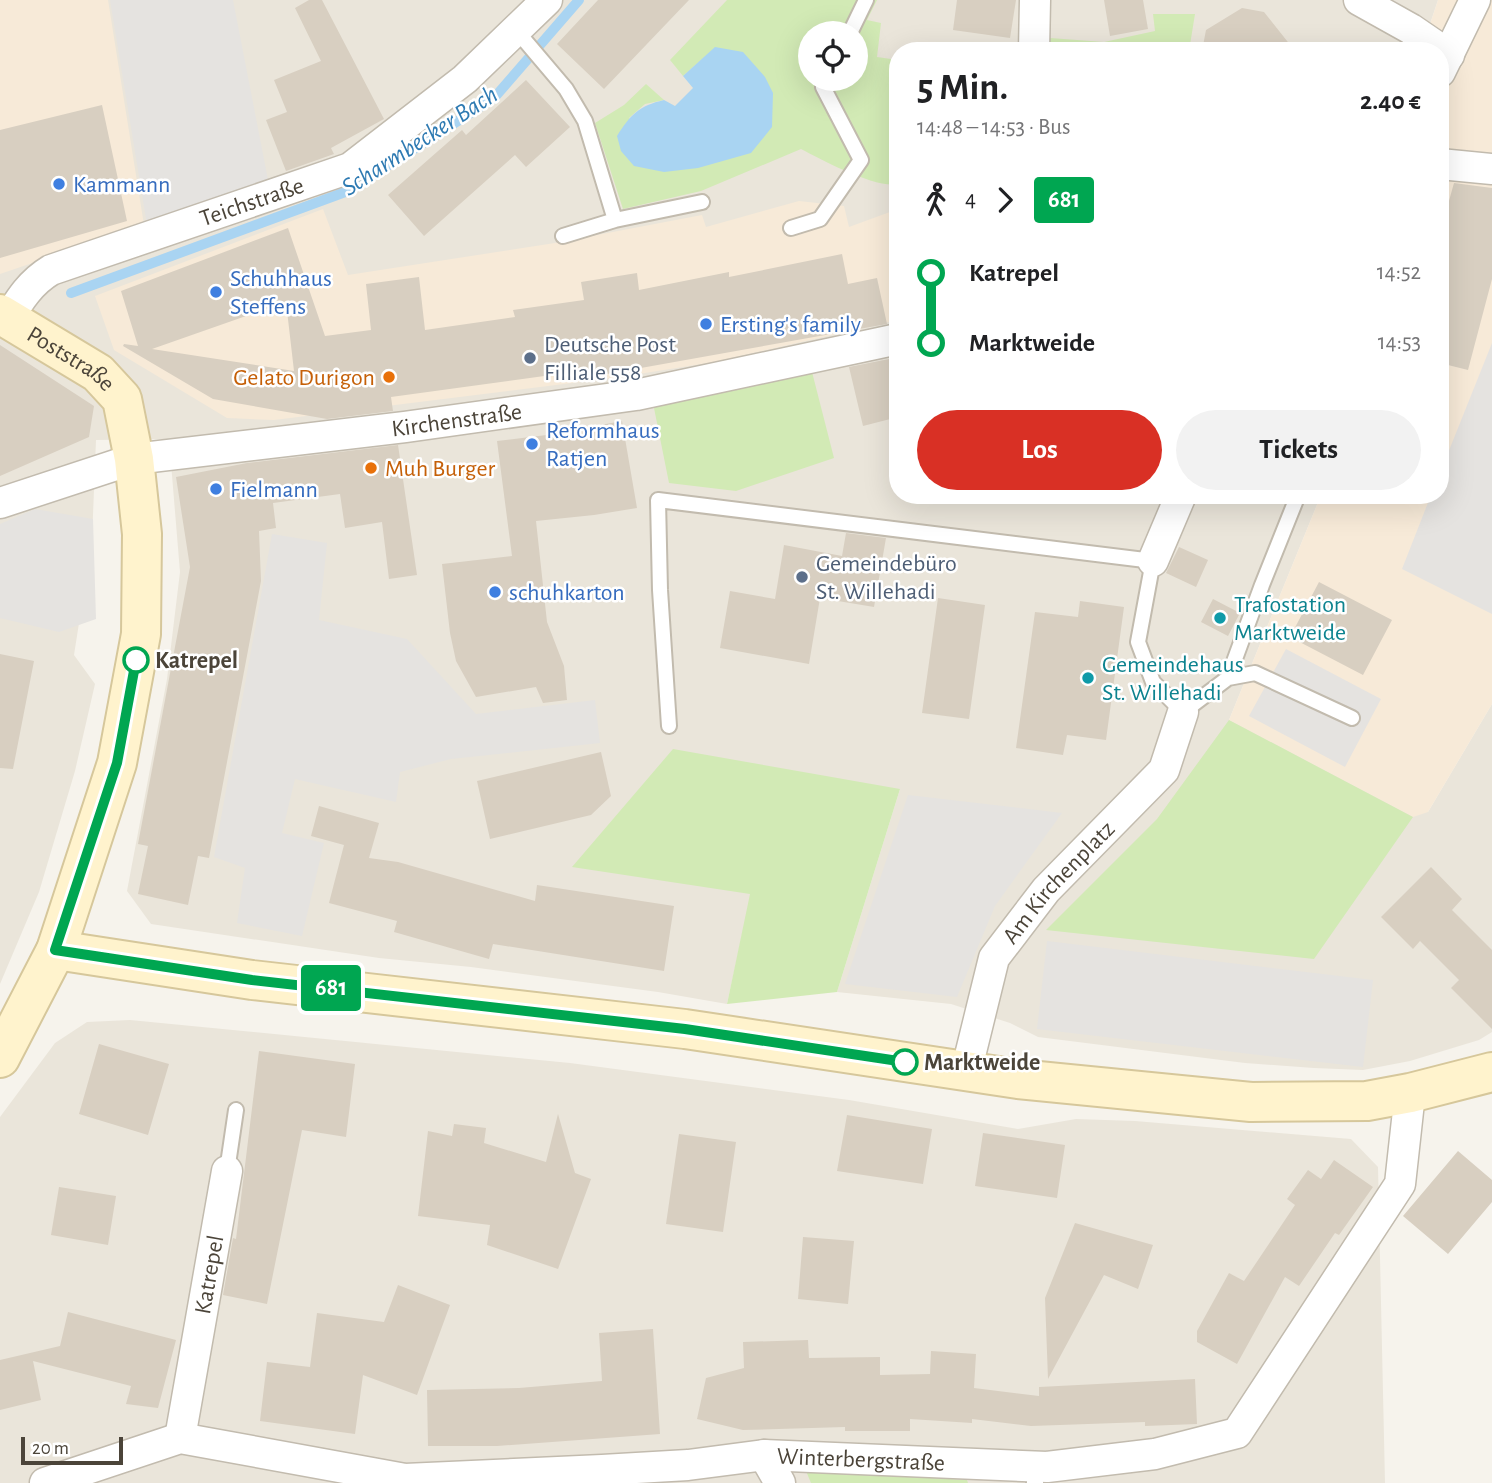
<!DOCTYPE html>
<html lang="de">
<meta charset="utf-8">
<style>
:root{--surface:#fff;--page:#f2f2f2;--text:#202124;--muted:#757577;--accent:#d93025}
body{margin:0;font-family:"Alegreya Sans",sans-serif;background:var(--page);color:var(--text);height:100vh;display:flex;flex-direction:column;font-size:26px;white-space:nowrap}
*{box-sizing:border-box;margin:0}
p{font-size:23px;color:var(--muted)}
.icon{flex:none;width:38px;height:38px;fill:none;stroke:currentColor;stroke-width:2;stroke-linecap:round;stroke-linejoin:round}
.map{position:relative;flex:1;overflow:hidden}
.side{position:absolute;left:889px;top:42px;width:560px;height:462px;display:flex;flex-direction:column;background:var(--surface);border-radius:28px;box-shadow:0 7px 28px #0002}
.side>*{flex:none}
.badge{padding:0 14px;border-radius:5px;font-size:24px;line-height:46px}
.buttons{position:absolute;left:798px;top:21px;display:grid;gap:14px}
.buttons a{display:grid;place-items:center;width:70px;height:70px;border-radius:50%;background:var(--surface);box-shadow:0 7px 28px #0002;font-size:35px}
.scale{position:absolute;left:21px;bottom:18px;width:102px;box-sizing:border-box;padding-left:7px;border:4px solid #4b4439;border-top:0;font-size:19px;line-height:24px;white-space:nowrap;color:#4b4439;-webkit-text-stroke:5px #fff;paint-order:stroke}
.map>.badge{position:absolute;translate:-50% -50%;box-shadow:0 0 0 4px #fff}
.legs{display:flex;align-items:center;gap:10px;height:77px;padding:0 28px;font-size:23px}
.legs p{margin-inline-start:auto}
.overview{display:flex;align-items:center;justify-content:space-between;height:119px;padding:0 28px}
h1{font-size:38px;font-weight:600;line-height:52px}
.primary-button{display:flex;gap:14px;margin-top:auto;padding:14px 28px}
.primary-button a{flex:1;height:80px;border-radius:42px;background:var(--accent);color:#fff;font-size:28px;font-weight:600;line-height:80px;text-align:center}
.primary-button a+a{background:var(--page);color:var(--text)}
ul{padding:0 28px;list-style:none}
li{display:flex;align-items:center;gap:24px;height:70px;font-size:26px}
li i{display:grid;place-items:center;width:10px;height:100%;margin:0 9px;background:currentColor}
li i::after{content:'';width:18px;height:18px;margin:-9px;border:5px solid;border-radius:50%;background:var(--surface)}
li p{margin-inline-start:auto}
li:first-child i{background:linear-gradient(#0000 50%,currentColor 0)}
li:last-child i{background:linear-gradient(currentColor 50%,#0000 0)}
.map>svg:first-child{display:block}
</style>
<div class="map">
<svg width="1492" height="1483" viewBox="0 0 1492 1483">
<rect width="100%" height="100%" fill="#f6f3ec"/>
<path fill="#eae5da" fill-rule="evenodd" d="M0 0H1438L1421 51H898V495H1321L1229 720 1428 812 1492 704V1032L1479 1040 1410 1061 1363 1070 1314 1068 1245 1063 1038 1037 1010 1023 951 1004 837 992 900 789 751 894 727 1004 658 992 471 967 379 958 151 924 127 891 167 679 180 572 169 439 96 440 92 540 74 655 95 684 75 771 39 892 0 984ZM810 33H856V79H810Z
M130 1020 570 1063 849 1100 1018 1129 1076 1119 1135 1121 1351 1139 1378 1167 1385 1483H0V1117L55 1043 87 1022Z"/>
<path fill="#f7ead8" d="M0 0H108L144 225 0 274Z
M1438 0H1492V704L1428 812 1413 817 1229 720 1321 495H1440V51H1421Z
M799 201 844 206 849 227 898 209V320L714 362 620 377 274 420 227 418 114 350 95 296 323 209 348 275 555 243 702 215 706 227Z"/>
<path fill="#d2eab5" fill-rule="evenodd" d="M727 0H877L867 20 881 23 877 57 898 60V184C876 189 822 160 801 149L701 191 623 209 595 123 624 105 646 84 664 100 645 104 629 118 664 172 716 47 683 76 670 60ZM810 33H856V79H810Z
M1153 14H1195L1189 51H1049L1050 38 1104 42 1155 31Z
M811 368 834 458 736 491 669 483 654 408 676 392Z
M1229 720 1413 817 1314 959 1046 930 1157 819Z
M673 749 900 789 837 992 727 1004 750 894 572 867Z
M806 1471 967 1480 968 1483H811Z"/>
<path fill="#e5e3e0" d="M110 0H233L269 185 147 225Z
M1492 343V614L1402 569 1431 495H1440V473Z
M35 509 93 519 96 619 59 632 0 618V524Z
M272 534 327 543 319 620 407 639 476 714 595 700 600 743 451 759 400 772 396 802 295 779 282 833 324 843 302 936 237 923 245 868 214 857Z
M1286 649 1381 699 1345 767 1249 716Z
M908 795 1062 813 995 906 957 997 845 984Z
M1047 941 1373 980 1363 1067 1037 1029Z"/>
<path fill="#a9d4f2" d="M715 47 743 52 765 77 773 93 772 127 751 153 698 168 664 172 634 166 621 151 617 136C631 114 639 106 664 100L675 106 693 88 683 76Z"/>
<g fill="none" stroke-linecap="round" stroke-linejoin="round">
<path stroke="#a9d4f2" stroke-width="10" d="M71 293 348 191 494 98 579 0"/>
</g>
<path fill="#d8cfc1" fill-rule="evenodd" d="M309 0H322L384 119 331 148 334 154 286 171 266 120 287 112 274 80 321 61 295 8Z
M598 0H689L604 89 557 44Z
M957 0H1016L1010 38 953 30Z
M1104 0H1143L1148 29 1110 36Z
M1242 8 1264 12 1295 51H1202L1206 30Z
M526 80 570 127 526 167 515 155 424 236 388 195 462 130 466 135Z
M102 105 127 221 0 258V130Z
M1454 183 1492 188V279L1468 370 1440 363V233Z
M288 228 325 336 371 330 366 284 419 277 425 330 515 317 513 310 584 300 581 282 637 273 639 290 729 272V277L842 254 848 284 877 278 887 324 596 376 595 369 391 397 393 411 327 419 213 399 123 346 124 344 138 346 121 291ZM286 302 294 371 152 349Z
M0 345 94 406 89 437 0 476Z
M894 358 898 375V417L863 426 849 367Z
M622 421 637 508 594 515 536 521 547 622 564 666 567 700 543 703 536 687 476 697 456 661 450 633 442 564 512 556 497 441 579 431V429Z
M398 445 417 575 389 579 382 522 345 528 340 494 273 503 276 528 259 531 261 581 209 858 198 856 188 905 138 894 148 846 138 844 190 567 176 477 247 463Z
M846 533 886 538 874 607 820 598 809 664 720 648 730 591 775 599 784 545 842 556Z
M1179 547 1208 560 1196 587 1166 573Z
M1319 582 1392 620 1363 675 1290 637Z
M938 598 985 605 969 719 922 713Z
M1213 599 1240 613 1228 636 1201 622Z
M1080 601 1124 607 1106 740 1067 735 1063 755 1016 748 1035 612 1078 617Z
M0 654 34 661 13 769 0 768Z
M601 752 611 796 591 815 490 839 477 781Z
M319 806 379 823 369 858 398 862 535 901 537 885 674 906 664 971 493 944 489 959 394 932 397 921 329 903 344 845 311 836Z
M1431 867 1462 899 1452 910 1492 950V1029L1451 988 1459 980 1420 941 1413 949 1381 917Z
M99 1044 169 1064 148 1135 79 1114Z
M259 1051 355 1064 346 1137 302 1130 267 1304 223 1295 233 1238 236 1239Z
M558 1114 575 1173 591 1179 558 1269 487 1245 490 1225 418 1216 428 1131 452 1136 454 1124 486 1128 484 1143 546 1162Z
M847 1115 932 1129 923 1184 837 1171Z
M983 1133 1065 1145 1057 1198 975 1186Z
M679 1134 736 1142 723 1232 666 1224Z
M1458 1151 1492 1180V1202L1448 1254 1403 1216Z
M1334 1160 1373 1187 1339 1235 1335 1233 1299 1286 1285 1277 1237 1364 1197 1342V1331L1229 1273 1244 1281 1295 1205 1287 1199 1308 1170 1321 1179Z
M59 1187 116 1196 108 1245 51 1235Z
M1075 1223 1153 1245 1138 1289 1104 1275 1048 1379 1045 1298Z
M803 1237 854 1241 848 1304 798 1299Z
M398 1285 450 1305 417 1395 363 1375 355 1434 260 1421 267 1362 310 1367 317 1313 384 1322Z
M68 1312 176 1340 158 1408 126 1404 131 1386 33 1361 41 1400 0 1410V1360L60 1346Z
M653 1329 660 1434 497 1446H428L427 1390 519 1388 602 1381 599 1333Z
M808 1340 809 1358 880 1357V1375L930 1374 931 1351 976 1354 974 1388 1039 1396V1387L1195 1379 1197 1424 1145 1426V1422L1031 1426 972 1419V1423L910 1419V1431H845V1427L743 1430 697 1419 706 1378 744 1368 743 1342Z"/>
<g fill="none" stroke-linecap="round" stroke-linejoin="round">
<g stroke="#c2bbae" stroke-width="18">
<path id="lane" d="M516 30 566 89 585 121 615 220 563 236
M850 33 866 0
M615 220 702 202
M791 228 820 219 861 160 823 87 827 79
M1228 678 1262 585 1298 495
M669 726 660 590 658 500 1153 561 1138 642 1153 682 1183 712 1228 678 1255 673 1352 718
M227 1171 236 1110
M1034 1482 1036 1483"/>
</g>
<g stroke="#c2bbae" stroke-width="33">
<g id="street">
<path d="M1359 0 1411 29 1449 55"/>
<path d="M1034 51 1035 0"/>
<path d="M1440 72 1475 0"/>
<path d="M1440 164 1492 169"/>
<path id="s1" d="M8 319C20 299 31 282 51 270L350 168 465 79 547 0"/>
<path id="s2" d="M0 503 134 459 405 427 636 395 898 339"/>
<path d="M1153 561 1181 495"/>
<path id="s3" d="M966 1072 994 958 1046 890 1164 770 1183 712"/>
<path id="s4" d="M180 1438 227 1171"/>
<path d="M764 1455 780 1483"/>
<path id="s5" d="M45 1483 180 1438 405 1479 602 1470 688 1465 764 1455 1047 1467 1155 1454 1237 1433 1400 1184 1410 1093"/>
</g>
</g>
<g stroke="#d6c79b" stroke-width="42">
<g id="secondary">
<path id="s6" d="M0 314 98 373 122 399 134 459 142 534 141 634 117 763 56 950 0 1058"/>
<path d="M56 950 252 980 685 1029 1018 1079 1251 1102 1367 1101 1410 1093 1492 1072"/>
</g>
</g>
<use href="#lane" stroke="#fff" stroke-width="14"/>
<use href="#street" stroke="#fff" stroke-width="30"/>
<use href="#secondary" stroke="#fff3cd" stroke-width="38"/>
</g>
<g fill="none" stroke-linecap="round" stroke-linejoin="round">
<g stroke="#fff" stroke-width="16">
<path id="line-1" d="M136 660 117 763 55 950 252 980 685 1029 905 1062"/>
</g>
<use href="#line-1" stroke="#00a651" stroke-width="10"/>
</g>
<g fill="#3f7fe0" stroke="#fff" stroke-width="2.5">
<circle cx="59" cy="184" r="7"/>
<circle cx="216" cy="292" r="7"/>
<circle cx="706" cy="324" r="7"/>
<circle cx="532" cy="444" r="7"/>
<circle cx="216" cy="489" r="7"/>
<circle cx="495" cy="592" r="7"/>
</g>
<g fill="#5c6f8a" stroke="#fff" stroke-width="2.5">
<circle cx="530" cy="358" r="7"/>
<circle cx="802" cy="577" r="7"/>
</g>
<g fill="#e8710a" stroke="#fff" stroke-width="2.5">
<circle cx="389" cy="377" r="7"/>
<circle cx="371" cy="468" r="7"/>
</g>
<g fill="#0f9aa8" stroke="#fff" stroke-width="2.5">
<circle cx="1220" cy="618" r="7"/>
<circle cx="1088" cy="678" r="7"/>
</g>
<g fill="#fff" stroke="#00a651" stroke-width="3.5">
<circle cx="136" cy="660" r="12"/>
<circle cx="905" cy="1062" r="12"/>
</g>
<g text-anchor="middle" stroke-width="5" stroke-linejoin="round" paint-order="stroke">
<g font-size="24" fill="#366cbe" stroke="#fff" text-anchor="start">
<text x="73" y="192">Kammann</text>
<text x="230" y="286">Schuhhaus<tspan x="230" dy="28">Steffens</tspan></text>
<text x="720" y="332">Ersting's family</text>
<text x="546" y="438">Reformhaus<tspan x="546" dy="28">Ratjen</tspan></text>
<text x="230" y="497">Fielmann</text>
<text x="509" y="600">schuhkarton</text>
</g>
<g font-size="24" fill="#4b4439" stroke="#fff">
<text dy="8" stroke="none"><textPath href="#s1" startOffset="278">Teichstraße</textPath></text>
<text dy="8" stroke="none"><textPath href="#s6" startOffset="84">Poststraße</textPath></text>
<text dy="8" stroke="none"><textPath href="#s2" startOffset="466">Kirchenstraße</textPath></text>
<text dy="8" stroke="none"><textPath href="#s3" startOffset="217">Am Kirchenplatz</textPath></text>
<text dy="8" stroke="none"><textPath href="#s4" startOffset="166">Katrepel</textPath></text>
<text dy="8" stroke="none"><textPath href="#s5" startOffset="828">Winterbergstraße</textPath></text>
</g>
<g font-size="24" fill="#4e5e75" stroke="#fff" text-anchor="start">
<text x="544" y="352">Deutsche Post<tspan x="544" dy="28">Filliale 558</tspan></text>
<text x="816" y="571">Gemeindebüro<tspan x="816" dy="28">St. Willehadi</tspan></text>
</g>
<g font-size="24" fill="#c56008" stroke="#fff" text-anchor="end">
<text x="375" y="385">Gelato Durigon</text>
<text x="385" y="476" text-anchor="start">Muh Burger</text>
</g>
<g font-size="24" fill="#0d838f" stroke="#fff" text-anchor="start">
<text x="1234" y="612">Trafostation<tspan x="1234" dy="28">Marktweide</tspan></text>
<text x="1102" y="672">Gemeindehaus<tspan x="1102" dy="28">St. Willehadi</tspan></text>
</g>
<g font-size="24" font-weight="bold" fill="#4b4439" stroke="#fff" text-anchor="start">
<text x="155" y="668">Katrepel</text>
<text x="924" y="1070">Marktweide</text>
</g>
<g font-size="26" font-style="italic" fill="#2e7ab2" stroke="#fff">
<text transform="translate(419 140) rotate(-33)" y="9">Scharmbecker Bach</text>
</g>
</g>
</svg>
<div class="buttons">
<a><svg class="icon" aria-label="locate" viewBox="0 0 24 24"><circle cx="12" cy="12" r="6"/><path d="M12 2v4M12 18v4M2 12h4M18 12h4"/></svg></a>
</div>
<div class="scale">20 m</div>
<b class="badge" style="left:331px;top:988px;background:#00a651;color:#fff">681</b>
<section class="side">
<div class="overview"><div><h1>5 Min.</h1><p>14:48 – 14:53 · Bus</p></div><b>2.40 €</b></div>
<div class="legs"><svg class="icon" aria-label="walk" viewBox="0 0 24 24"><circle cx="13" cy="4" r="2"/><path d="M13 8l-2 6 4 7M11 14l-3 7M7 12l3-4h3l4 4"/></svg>4<svg class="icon" aria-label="forward" viewBox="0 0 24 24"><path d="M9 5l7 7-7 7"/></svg><b class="badge" style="background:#00a651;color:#fff">681</b></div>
<ul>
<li><i style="color:#00a651"></i><b>Katrepel</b><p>14:52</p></li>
<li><i style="color:#00a651"></i><b>Marktweide</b><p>14:53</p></li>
</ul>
<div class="primary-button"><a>Los</a><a>Tickets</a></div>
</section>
</div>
